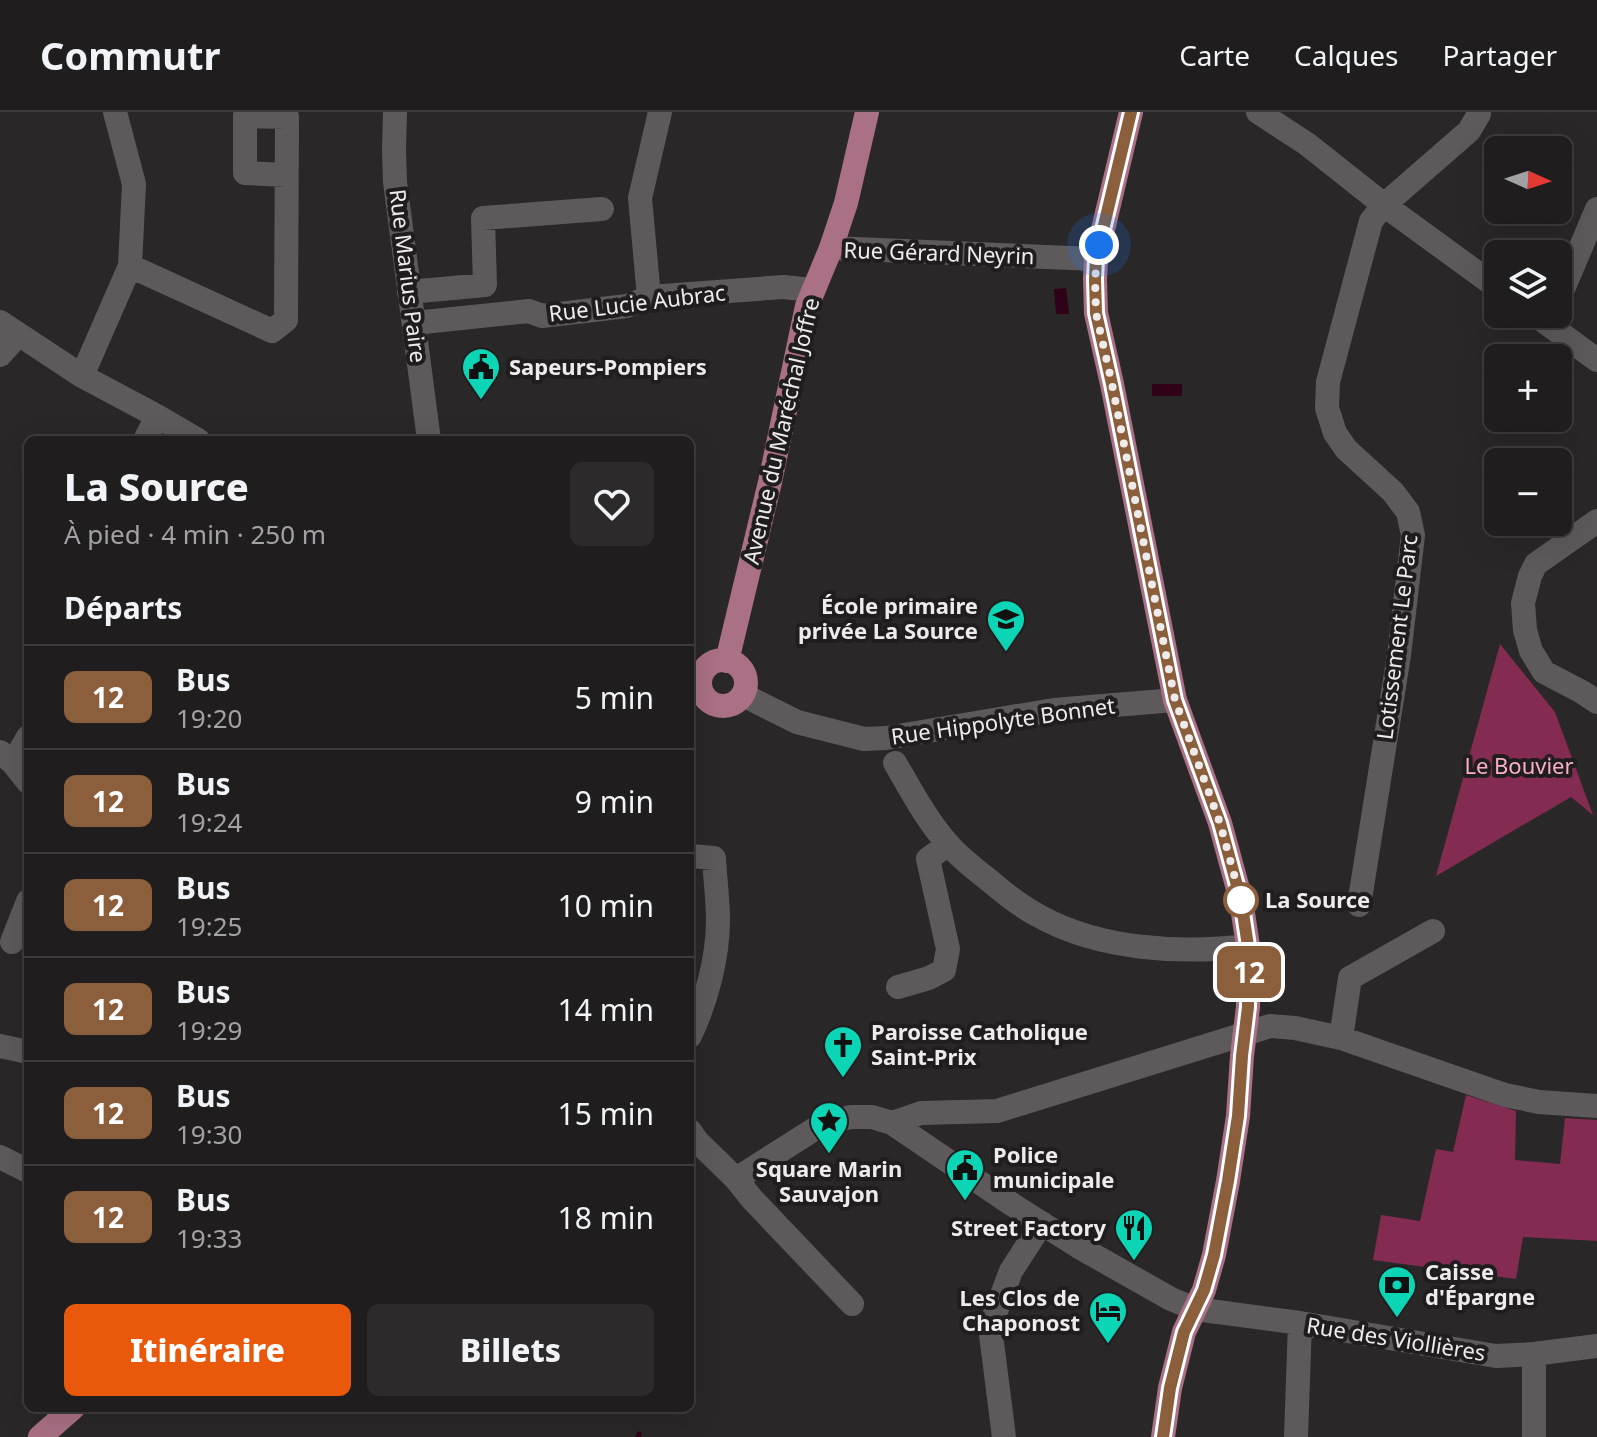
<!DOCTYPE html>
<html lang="fr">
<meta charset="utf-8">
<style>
:root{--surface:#201d1e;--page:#2d2a2b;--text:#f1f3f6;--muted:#a2a2a4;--line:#3d3b3c;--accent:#ea580c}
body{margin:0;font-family:"Noto Sans",sans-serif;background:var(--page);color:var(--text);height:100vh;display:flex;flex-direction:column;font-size:30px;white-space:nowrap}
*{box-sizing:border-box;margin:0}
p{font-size:26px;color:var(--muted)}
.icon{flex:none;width:44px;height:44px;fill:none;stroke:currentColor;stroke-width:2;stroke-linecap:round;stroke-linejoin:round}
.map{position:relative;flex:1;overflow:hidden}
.panel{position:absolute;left:24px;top:324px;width:670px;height:976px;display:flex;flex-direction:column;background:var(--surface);border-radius:12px;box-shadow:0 8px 32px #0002,0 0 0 2px var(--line)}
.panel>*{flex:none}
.badge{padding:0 16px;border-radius:12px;font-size:28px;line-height:52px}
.needle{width:52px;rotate:93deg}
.fabs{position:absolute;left:1484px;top:24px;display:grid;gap:16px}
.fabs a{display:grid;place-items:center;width:88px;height:88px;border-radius:12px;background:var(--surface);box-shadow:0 8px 32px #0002,0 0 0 2px var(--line);font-size:40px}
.you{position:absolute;width:40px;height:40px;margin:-20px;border:6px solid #fff;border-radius:50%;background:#1a73e8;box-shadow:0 0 0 12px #1a73e833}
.map>.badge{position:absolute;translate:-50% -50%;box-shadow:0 0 0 4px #fff}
h2{padding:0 40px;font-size:30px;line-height:72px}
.round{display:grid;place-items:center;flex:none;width:84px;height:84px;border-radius:12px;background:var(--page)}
.overview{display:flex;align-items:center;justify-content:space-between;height:136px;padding:0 40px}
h1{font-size:38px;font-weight:800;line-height:60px}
.cta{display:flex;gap:16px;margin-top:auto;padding:16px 40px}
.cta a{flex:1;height:92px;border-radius:12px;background:var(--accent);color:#fff;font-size:32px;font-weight:800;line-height:92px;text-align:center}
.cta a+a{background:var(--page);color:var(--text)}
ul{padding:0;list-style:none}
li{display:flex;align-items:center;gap:24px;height:104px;padding:0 40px;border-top:2px solid var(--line)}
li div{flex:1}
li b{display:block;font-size:30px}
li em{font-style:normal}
li .badge{min-width:88px;font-weight:700;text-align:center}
header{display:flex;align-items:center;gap:48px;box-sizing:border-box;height:112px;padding:0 40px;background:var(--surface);border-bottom:2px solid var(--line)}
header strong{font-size:38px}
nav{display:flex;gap:44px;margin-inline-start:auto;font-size:28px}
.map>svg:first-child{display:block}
</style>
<header>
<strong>Commutr</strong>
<nav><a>Carte</a><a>Calques</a><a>Partager</a></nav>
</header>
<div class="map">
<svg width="1597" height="1325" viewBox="0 0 1597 1325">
<rect width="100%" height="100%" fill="#2a2728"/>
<path fill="#842b52" d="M1500 532 1555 600 1593 703 1571 685 1436 764Z
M1466 983 1516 999 1515 1048 1560 1052 1565 1006 1597 1008V1129L1523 1125 1516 1167 1373 1148 1381 1103 1420 1109 1436 1037 1453 1040Z"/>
<path fill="#2f0217" d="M1066 176 1069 202H1056L1054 177Z
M1152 272H1182V284H1152Z"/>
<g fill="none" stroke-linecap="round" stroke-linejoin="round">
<path stroke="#2f0217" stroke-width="5" d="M638 1325 639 1322"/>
<path stroke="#5e5a5c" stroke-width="24" d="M395 0 394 38 395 70 429 328
M1258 0 1307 32 1384 93 1498 176
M831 136 1096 147
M130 154 272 219 286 208 287 5 245 4V61L286 63
M409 180 485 173 483 106 602 97
M649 185 640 86 660 0
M1558 189 1597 97
M1534 202 1597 248
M0 210 82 264 157 304 198 328
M414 211 529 199 542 204 627 194 649 185 783 175 813 178
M0 243 18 223
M82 264 130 154 134 72 115 0
M145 328 157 304
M1597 409 1536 452 1530 464 1523 491 1525 518 1531 539 1544 560 1582 580 1597 590
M690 573 700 572
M743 583 797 610 864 627 886 626 1054 598 1175 588
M0 640 13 651 28 670
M13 651 28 625
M895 651C911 678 927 709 948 732 960 746 976 758 990 769 1005 782 1022 795 1039 804 1100 838 1181 842 1248 834
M690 744 714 746C715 766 718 788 718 808 718 846 706 890 690 924
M1359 793 1399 543 1413 423 1408 400 1393 380 1346 337 1335 321 1327 296 1328 270 1371 109 1384 93 1469 19 1479 2
M12 830 28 789
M898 875 929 866 944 858 948 837 928 747 948 732
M1341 926 1350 866 1433 819
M0 934 28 940
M892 1011 921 1001 997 999 1270 914 1295 916 1341 926 1505 983 1539 990 1597 994
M690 1019 697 1029 736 1067 824 1011 851 1005H872L892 1011 1013 1093 1079 1135 1171 1187 1195 1197 1300 1211 1496 1244 1534 1242 1597 1234
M0 1045 28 1059
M736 1067 752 1087 852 1192
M1004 1325 990 1215 1011 1159 1042 1111
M1296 1325 1300 1211
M1534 1325V1242"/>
<path stroke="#aa7085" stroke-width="24" d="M1131 0 1096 147 1095 167 1096 201 1112 272 1175 588 1220 711 1241 788 1248 834V895L1242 944 1238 1004 1228 1069 1214 1143 1204 1178 1184 1220 1170 1276 1163 1325
M700 571a23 23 0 1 1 46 0a23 23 0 1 1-46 0Z
M727 549 770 370 807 194 831 136 846 91 867 0
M40 1325 73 1296"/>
</g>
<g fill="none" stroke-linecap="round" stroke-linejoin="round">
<g stroke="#fff" stroke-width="18">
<path id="line" d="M1131 0 1096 147 1095 167 1096 201 1112 272 1175 588 1220 711 1241 788 1248 834V895L1242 944 1238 1004 1228 1069 1214 1143 1204 1178 1184 1220 1170 1276 1163 1325"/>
</g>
<use href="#line" stroke="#8b5e3c" stroke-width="12"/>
<path stroke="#edebec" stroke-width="8" stroke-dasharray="0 14.4" d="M1099 133 1095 167 1096 201 1112 272 1175 588 1220 711 1241 788"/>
</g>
<defs>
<g id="civic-pin" transform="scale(2)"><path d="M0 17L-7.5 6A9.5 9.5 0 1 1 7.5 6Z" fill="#0bd5b5" stroke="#201d1e"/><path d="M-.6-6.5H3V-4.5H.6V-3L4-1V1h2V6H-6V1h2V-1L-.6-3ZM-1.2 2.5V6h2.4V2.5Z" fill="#111"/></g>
<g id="school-pin" transform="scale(2)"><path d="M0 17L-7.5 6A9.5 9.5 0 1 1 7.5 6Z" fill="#0bd5b5" stroke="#201d1e"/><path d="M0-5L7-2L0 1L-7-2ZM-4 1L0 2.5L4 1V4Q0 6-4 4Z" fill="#111"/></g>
<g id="church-pin" transform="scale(2)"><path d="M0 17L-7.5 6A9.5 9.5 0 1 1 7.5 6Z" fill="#0bd5b5" stroke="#201d1e"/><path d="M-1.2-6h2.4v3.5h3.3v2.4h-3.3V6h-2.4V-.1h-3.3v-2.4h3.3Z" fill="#111"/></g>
<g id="sight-pin" transform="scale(2)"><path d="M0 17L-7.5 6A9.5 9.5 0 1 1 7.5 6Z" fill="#0bd5b5" stroke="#201d1e"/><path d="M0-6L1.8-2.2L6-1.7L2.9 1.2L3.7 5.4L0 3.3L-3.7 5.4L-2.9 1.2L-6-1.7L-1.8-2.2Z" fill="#111"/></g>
<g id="restaurant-pin" transform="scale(2)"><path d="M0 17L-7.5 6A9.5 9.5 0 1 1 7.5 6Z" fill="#0bd5b5" stroke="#201d1e"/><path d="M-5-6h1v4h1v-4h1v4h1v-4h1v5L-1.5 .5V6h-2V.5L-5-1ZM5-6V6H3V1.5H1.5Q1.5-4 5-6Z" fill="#111"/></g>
<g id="bank-pin" transform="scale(2)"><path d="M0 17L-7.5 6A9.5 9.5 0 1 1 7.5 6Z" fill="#0bd5b5" stroke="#201d1e"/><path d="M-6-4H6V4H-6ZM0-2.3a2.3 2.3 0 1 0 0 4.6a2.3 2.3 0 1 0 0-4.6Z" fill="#111"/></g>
<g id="hotel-pin" transform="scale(2)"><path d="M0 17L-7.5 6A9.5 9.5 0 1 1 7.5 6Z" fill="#0bd5b5" stroke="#201d1e"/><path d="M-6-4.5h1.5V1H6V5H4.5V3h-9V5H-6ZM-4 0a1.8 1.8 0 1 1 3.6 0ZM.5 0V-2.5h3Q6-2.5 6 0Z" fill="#111"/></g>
</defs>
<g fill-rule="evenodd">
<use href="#civic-pin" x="481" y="255"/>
<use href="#school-pin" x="1006" y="507"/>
<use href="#church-pin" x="843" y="933"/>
<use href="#sight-pin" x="829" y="1009"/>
<use href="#civic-pin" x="965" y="1056"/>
<use href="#restaurant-pin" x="1134" y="1116"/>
<use href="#bank-pin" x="1397" y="1173"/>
<use href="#hotel-pin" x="1108" y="1199"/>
</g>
<circle fill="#fff" stroke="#8b5e3c" stroke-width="4" cx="1241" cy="788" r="16"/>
<g text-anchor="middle" stroke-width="8" stroke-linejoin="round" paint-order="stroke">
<g font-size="22" fill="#edebec" stroke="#201d1e">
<text transform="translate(939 141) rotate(2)" y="8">Rue Gérard Neyrin</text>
<text transform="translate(408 164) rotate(83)" y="8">Rue Marius Paire</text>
<text transform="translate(637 191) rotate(-7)" y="8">Rue Lucie Aubrac</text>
<text transform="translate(781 319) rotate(-77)" y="8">Avenue du Maréchal Joffre</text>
<text transform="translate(1397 525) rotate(-83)" y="8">Lotissement Le Parc</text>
<text transform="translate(1003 609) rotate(-8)" y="8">Rue Hippolyte Bonnet</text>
<text transform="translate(1396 1227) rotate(9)" y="8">Rue des Viollières</text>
</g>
<g font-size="22" font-weight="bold" fill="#edebec" stroke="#201d1e" text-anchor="start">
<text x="509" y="263">Sapeurs-Pompiers</text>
<text x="978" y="502" text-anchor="end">École primaire<tspan x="978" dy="25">privée La Source</tspan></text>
<text x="871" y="928">Paroisse Catholique<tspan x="871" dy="25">Saint-Prix</tspan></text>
<text x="993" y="1051">Police<tspan x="993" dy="25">municipale</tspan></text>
<text x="829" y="1065" text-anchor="middle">Square Marin<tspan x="829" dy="25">Sauvajon</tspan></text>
<text x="1106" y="1124" text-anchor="end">Street Factory</text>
<text x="1425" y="1168">Caisse<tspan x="1425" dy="25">d'Épargne</tspan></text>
<text x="1080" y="1194" text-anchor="end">Les Clos de<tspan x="1080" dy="25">Chaponost</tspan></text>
</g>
<g font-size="22" fill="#faaec8" stroke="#201d1e">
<text x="1519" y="662">Le Bouvier</text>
</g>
<g font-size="22" font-weight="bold" fill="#edebec" stroke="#201d1e" text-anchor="start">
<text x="1265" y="796">La Source</text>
</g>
</g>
</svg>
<div class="fabs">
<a><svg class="needle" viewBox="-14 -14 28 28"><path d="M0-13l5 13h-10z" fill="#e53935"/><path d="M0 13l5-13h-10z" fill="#a2a2a4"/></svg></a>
<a><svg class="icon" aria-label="layers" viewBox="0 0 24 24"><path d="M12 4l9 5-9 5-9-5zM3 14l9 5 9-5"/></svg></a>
<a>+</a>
<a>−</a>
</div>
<div class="you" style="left:1099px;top:133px"></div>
<b class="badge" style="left:1249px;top:860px;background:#8b5e3c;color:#fff">12</b>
<section class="panel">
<div class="overview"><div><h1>La Source</h1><p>À pied · 4 min · 250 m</p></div><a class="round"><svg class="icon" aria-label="heart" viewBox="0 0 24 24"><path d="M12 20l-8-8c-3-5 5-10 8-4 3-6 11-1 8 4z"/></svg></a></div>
<h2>Départs</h2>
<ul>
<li><span class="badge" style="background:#8b5e3c;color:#fff">12</span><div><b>Bus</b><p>19:20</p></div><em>5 min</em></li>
<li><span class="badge" style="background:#8b5e3c;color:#fff">12</span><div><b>Bus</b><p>19:24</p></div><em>9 min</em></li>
<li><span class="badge" style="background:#8b5e3c;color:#fff">12</span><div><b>Bus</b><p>19:25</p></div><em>10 min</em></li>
<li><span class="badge" style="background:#8b5e3c;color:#fff">12</span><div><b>Bus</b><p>19:29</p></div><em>14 min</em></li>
<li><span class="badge" style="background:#8b5e3c;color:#fff">12</span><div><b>Bus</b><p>19:30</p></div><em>15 min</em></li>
<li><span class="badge" style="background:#8b5e3c;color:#fff">12</span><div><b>Bus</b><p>19:33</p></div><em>18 min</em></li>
</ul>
<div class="cta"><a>Itinéraire</a><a>Billets</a></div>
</section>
</div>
